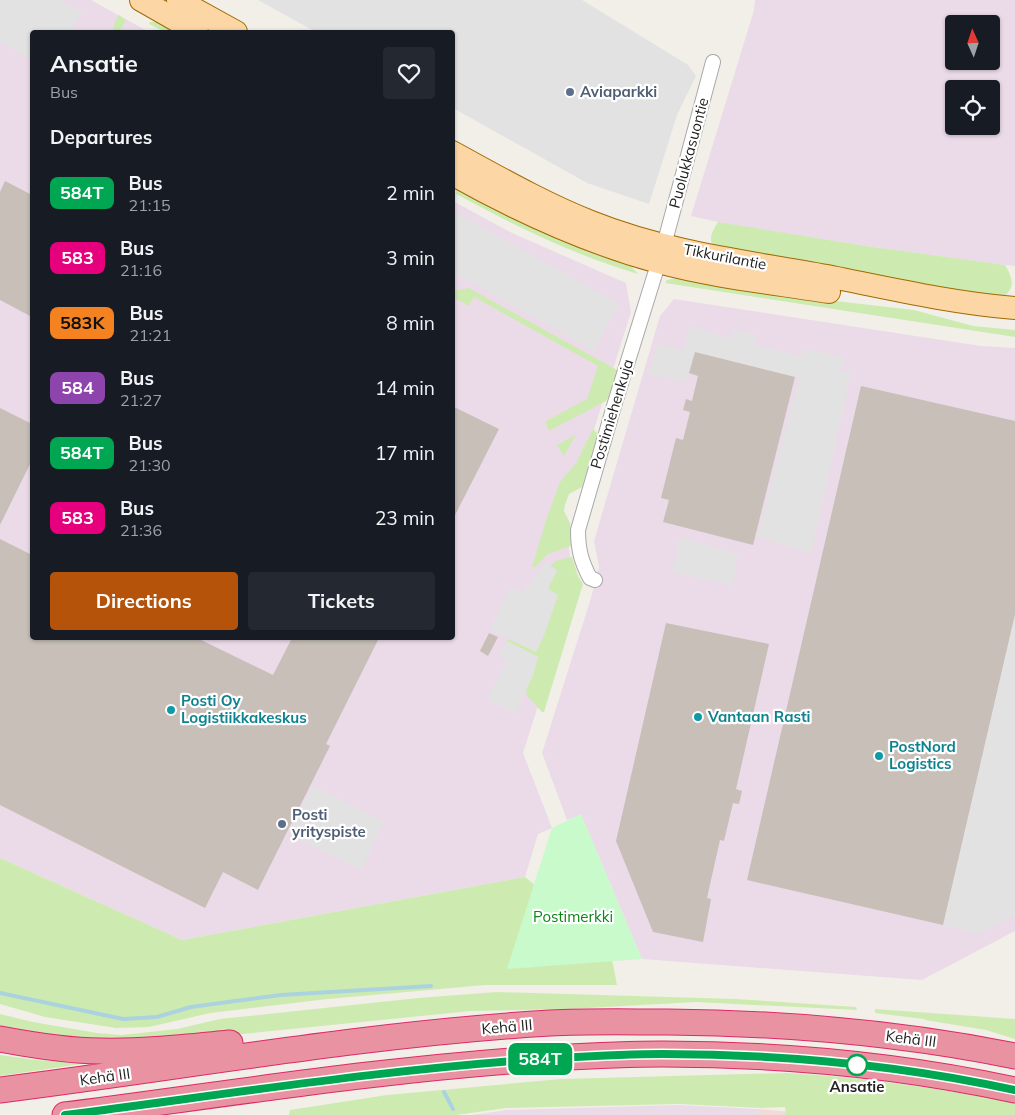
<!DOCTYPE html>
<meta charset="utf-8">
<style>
:root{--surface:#171b24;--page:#242831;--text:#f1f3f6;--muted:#9ea1a6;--accent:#b45309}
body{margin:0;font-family:Mulish,sans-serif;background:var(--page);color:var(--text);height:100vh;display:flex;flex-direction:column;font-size:19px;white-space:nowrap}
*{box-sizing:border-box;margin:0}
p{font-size:16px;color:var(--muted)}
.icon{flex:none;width:28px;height:28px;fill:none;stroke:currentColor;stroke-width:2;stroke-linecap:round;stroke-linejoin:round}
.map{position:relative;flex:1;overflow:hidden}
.details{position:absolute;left:30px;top:30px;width:425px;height:610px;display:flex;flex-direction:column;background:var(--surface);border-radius:5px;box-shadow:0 1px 4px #0004}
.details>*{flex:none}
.badge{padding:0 10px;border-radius:8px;font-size:18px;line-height:32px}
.needle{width:32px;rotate:357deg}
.tools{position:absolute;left:945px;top:15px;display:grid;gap:10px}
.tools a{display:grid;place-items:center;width:55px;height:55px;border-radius:5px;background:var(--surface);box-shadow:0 1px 4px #0004;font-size:25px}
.map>.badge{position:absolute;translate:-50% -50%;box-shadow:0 0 0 2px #fff}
h2{padding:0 20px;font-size:19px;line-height:45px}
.round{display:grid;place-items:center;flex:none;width:52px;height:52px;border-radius:5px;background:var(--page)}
.overview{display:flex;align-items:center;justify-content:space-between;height:85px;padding:0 20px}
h1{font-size:24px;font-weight:700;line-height:38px}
.cta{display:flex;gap:10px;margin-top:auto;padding:10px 20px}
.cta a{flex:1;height:58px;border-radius:5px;background:var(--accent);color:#fff;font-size:20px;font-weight:700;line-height:58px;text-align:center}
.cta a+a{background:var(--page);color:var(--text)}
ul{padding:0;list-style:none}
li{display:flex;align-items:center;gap:15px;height:65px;padding:0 20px}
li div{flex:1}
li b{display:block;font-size:19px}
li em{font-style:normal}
li .badge{min-width:55px;font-weight:700;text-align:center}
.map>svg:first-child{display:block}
</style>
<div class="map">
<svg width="1015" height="1115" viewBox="0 0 1015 1115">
<rect width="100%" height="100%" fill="#f2efe9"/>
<path fill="#f2dad9" d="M758 1109 823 1115H759Z"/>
<path fill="#ebdbe8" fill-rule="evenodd" d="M0 0H91L149 32H32V638H452L453 201 512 233 626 283 631 312 577 484 566 486 558 511 566 520 574 593 523 753 552 828 538 834 525 877 182 940 0 858Z
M755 0H1015V266L994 264 866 246 732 225 691 216 754 10ZM954 24H991V61H954ZM954 89H991V126H954Z
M674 299 981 346 1015 348V931L922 980 642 959 581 815 567 820 542 753 591 598 599 567 594 541 660 316Z
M679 1105 758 1109 759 1115H472L507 1110Z"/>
<path fill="#cdebb0" d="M119 15 126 20 119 32H113L115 21Z
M150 22H161L189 32H165L149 24Z
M457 188 575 242 594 254 630 265 638 274C574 255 515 226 456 194Z
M718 222 866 246 1005 265C1015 283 1015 288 999 301L714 249C708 238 712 232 718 222Z
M677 278 835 301 914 310 973 326 1015 330V337L665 283 667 280Z
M469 288 617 370 611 394 606 401 549 431 545 422 546 421 587 399 598 366 474 297 469 306 453 297 452 291Z
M593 429 597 433V437L582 487 569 494 565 505 564 511 570 523 572 545 571 546 548 554 535 567H532L547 517 560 482 576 463Z
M575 435V436L564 456 557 445Z
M572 557 578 576 583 584 544 712H542L527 696 526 690 538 657 507 641 508 639 536 652 544 635 558 595 547 589 557 571 550 566 558 560Z
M0 858 182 940 525 877 567 911 612 959 617 985H485L328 999 210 1013 149 1027 116 1028 45 1017 0 1004Z
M497 992 736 999 856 1007 857 1010 696 1002 569 1009 471 1011 203 1038 136 1042 0 1033V1014L33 1022 97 1033 122 1035 177 1029 220 1019 418 998Z
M875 1009 1015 1019V1039L986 1030 925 1020 924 1019 875 1013Z
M0 1055 37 1060 88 1063 0 1076Z
M787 1073C859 1077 929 1087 1001 1100L1015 1103V1115H786L785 1107 761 1108 679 1104 506 1108 456 1115H289L290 1110 387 1095 561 1079Z"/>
<path fill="#c8facc" d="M581 814 642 959 507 969 552 828Z"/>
<path fill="#e2e2e2" d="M0 0H61L82 12 71 32H32V60L0 42Z
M258 0H582L688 65 696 76 677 115 649 204 587 183 453 108 452 32H316Z
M453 211 619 304 594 351 453 272Z
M689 326 730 339 734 330 756 335 755 345 801 356 807 349 844 357 841 371 851 373 811 553 757 537 799 378 695 352 686 381 648 374 658 344 684 350Z
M679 537 738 554 733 586 672 572Z
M545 563 557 570 548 589 558 595 544 635 536 652 490 629 510 587 523 592Z
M1015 614V915L978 934 943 925Z
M507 641 538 657 534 673 515 714 487 699 507 660 499 655Z
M313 786 384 822 361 870 289 834Z"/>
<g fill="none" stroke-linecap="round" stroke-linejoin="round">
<path stroke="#aad3df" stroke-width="4" d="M0 993 123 1019 157 1017 191 1007 281 995 431 986
M444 1092 453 1109"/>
</g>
<path fill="#c7bfb8" d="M5 181 32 195V317L0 300V192Z
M695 352 795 377 753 545 663 522 669 500 661 498 676 438 683 440 690 412 683 410 686 399 692 401 698 376 689 373Z
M861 386 1015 421V614L943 925 747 880Z
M452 406 499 429 452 521Z
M0 408 32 424V460L0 525Z
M0 539 32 555V638H197L273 675 292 638H379L326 744 330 746 258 890 223 872 205 908 0 805Z
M666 623 769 644 736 789 742 791 739 804 733 803 724 841 720 840 707 898 711 899 703 942 653 932 616 841Z
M489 633 498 637 488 656 480 651Z"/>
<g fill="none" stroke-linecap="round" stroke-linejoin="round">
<g stroke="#a9a9a9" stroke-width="16">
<path id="street" d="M595 580 590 578C581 561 578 549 578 530L614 406 664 245 713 62"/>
</g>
<g stroke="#a06b00" stroke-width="24">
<path id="primary" d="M141 0 197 32
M178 0 236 32
M452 152C498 177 543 203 591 222 668 253 751 262 832 277 892 289 953 303 1015 308
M452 174C518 211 585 242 658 262 713 277 772 283 829 292"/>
</g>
<g stroke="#dc2a67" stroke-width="27">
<path id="highway" d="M0 1039C32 1045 67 1051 100 1051 143 1052 187 1047 230 1043
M0 1090C183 1067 366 1034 550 1023 590 1021 629 1022 668 1022 785 1023 901 1033 1015 1056
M65 1115C227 1094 389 1068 552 1058 588 1056 625 1054 662 1054 780 1054 900 1065 1015 1090"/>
</g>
<use href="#street" stroke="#fff" stroke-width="14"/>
<use href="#primary" stroke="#fcd6a4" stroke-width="22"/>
<use href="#highway" stroke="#e892a2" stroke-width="25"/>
</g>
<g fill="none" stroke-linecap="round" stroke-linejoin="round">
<g stroke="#fff" stroke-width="11">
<path id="line" d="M65 1115C229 1094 392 1068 556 1058 592 1056 627 1054 662 1054 780 1054 900 1065 1015 1090"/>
</g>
<use href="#line" stroke="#00a651" stroke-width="8"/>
</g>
<g fill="#5c6f8a" stroke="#fff" stroke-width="2">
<circle cx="570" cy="92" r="5"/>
<circle cx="282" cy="824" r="5"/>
</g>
<g fill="#0f9aa8" stroke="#fff" stroke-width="2">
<circle cx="171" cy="710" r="5"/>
<circle cx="698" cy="717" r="5"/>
<circle cx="879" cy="756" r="5"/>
</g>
<circle fill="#fff" stroke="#00a651" stroke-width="2.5" cx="857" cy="1065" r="10"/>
<g text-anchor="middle" stroke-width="4.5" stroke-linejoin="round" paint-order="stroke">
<g font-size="15" font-weight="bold" fill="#4e5e75" stroke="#fff" text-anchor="start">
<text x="580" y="97">Aviaparkki</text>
<text x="292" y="820">Posti<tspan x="292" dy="17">yrityspiste</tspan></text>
</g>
<g font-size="15" fill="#222" stroke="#fff">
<text transform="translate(689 153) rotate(-75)" y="5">Puolukkasuontie</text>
<text transform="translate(725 257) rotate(11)" y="5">Tikkurilantie</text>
<text transform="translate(612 414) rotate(-73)" y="5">Postimiehenkuja</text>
<text transform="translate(507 1027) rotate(-5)" y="5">Kehä III</text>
<text transform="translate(911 1039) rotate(7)" y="5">Kehä III</text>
<text transform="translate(105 1077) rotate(-8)" y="5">Kehä III</text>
</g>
<g font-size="15" font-weight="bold" fill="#0d838f" stroke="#fff" text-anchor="start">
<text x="181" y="706">Posti Oy<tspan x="181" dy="17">Logistiikkakeskus</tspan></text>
<text x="708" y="722">Vantaan Rasti</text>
<text x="889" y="752">PostNord<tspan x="889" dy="17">Logistics</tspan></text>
</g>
<g font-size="15" fill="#0c8416" stroke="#fff">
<text x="573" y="922">Postimerkki</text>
</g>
<g font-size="15" font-weight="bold" fill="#222" stroke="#fff">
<text x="857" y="1092">Ansatie</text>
</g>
</g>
</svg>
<div class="tools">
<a><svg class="needle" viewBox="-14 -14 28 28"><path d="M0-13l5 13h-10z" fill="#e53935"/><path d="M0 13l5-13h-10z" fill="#9ea1a6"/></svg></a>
<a><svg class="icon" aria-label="locate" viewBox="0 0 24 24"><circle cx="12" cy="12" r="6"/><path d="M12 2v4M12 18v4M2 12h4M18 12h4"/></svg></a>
</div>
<b class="badge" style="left:540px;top:1059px;background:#00a651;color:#fff">584T</b>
<section class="details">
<div class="overview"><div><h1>Ansatie</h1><p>Bus</p></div><a class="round"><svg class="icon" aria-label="heart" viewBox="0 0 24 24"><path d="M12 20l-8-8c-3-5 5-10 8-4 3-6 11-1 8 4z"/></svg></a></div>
<h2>Departures</h2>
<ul>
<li><span class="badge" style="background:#00a651;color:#fff">584T</span><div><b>Bus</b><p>21:15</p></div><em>2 min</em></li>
<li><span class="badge" style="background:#e6007e;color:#fff">583</span><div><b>Bus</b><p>21:16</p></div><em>3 min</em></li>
<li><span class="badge" style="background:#f58220;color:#111">583K</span><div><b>Bus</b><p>21:21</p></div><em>8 min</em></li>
<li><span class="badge" style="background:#8e44ad;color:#fff">584</span><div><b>Bus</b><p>21:27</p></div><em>14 min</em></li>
<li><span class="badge" style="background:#00a651;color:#fff">584T</span><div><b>Bus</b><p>21:30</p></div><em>17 min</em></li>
<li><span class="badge" style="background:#e6007e;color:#fff">583</span><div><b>Bus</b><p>21:36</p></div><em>23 min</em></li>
</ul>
<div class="cta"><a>Directions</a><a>Tickets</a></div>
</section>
</div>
